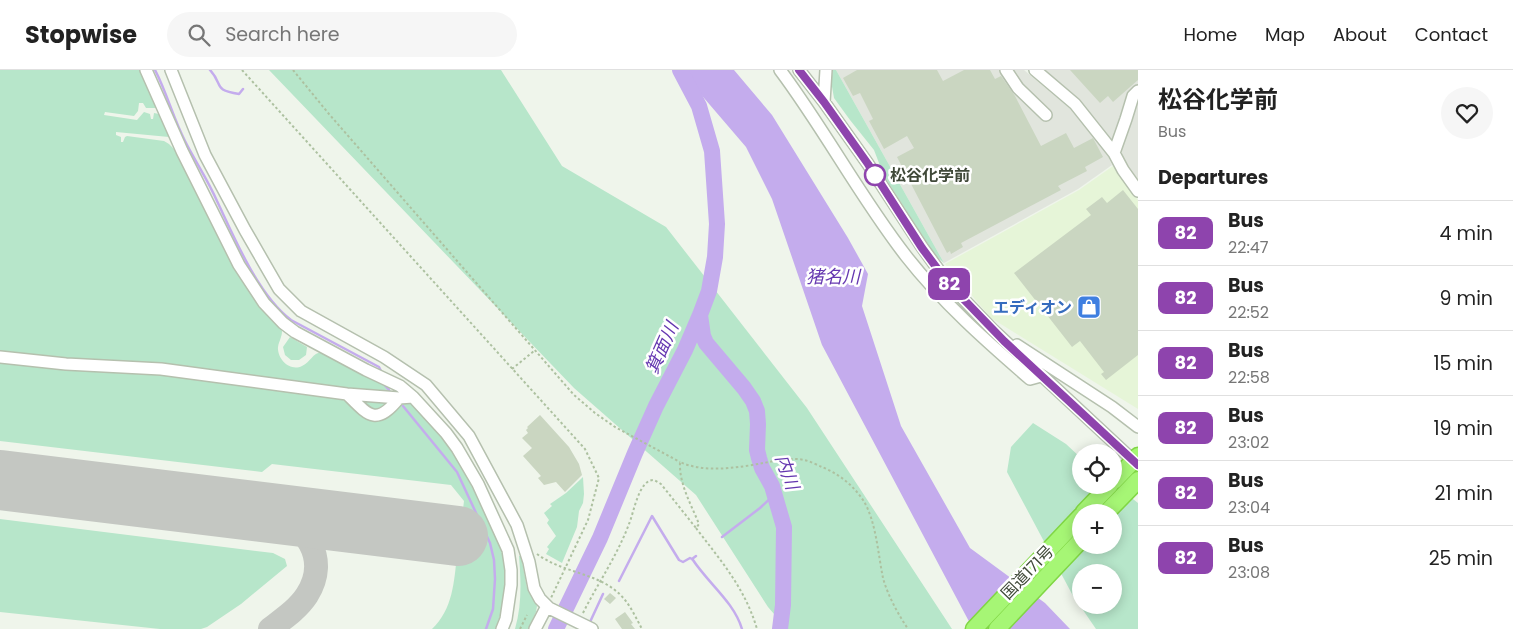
<!DOCTYPE html>
<meta charset="utf-8">
<style>
:root{--surface:#fff;--page:#f6f6f6;--text:#222;--muted:#767676;--line:#e0e0e0}
body{margin:0;font-family:Poppins,"Noto Sans JP",sans-serif;background:var(--page);color:var(--text);height:100vh;display:flex;flex-direction:column;font-size:19px;white-space:nowrap}
*{box-sizing:border-box;margin:0}
p{font-size:16px;color:var(--muted)}
.icon{flex:none;width:28px;height:28px;fill:none;stroke:currentColor;stroke-width:2;stroke-linecap:round;stroke-linejoin:round}
.map{position:relative;flex:1;overflow:hidden}
.details{display:flex;flex-direction:column;background:var(--surface);width:375px}
.details>*{flex:none}
.badge{padding:0 10px;border-radius:8px;font-size:18px;line-height:32px}
.tools{position:absolute;left:1072px;top:374px;display:grid;gap:10px}
.tools a{display:grid;place-items:center;width:50px;height:50px;border-radius:50%;background:var(--surface);box-shadow:0 2px 12px #0003;font-size:25px}
.map>.badge{position:absolute;translate:-50% -50%;box-shadow:0 0 0 2px #fff}
h2{padding:0 20px;font-size:19px;line-height:45px}
.round{display:grid;place-items:center;flex:none;width:52px;height:52px;border-radius:26px;background:var(--page)}
.head{display:flex;align-items:center;justify-content:space-between;height:85px;padding:0 20px}
h1{font-size:24px;font-weight:700;line-height:38px}
ul{padding:0;list-style:none}
li{display:flex;align-items:center;gap:15px;height:65px;padding:0 20px;border-top:1px solid var(--line)}
li div{flex:1}
li b{display:block;font-size:19px}
li em{font-style:normal}
li .badge{min-width:55px;font-weight:700;text-align:center}
header{display:flex;align-items:center;gap:30px;box-sizing:border-box;height:70px;padding:0 25px;background:var(--surface);border-bottom:1px solid var(--line)}
header strong{font-size:24px}
nav{display:flex;gap:28px;margin-inline-start:auto;font-size:18px}
.search{width:350px;height:45px;background:var(--page);display:flex;align-items:center;gap:12px;box-sizing:border-box;padding:0 18px;border-radius:28px;color:var(--muted);font-size:19px}
main{display:flex;flex:1;min-height:0}
.map>svg:first-child{display:block}
</style>
<header>
<strong>Stopwise</strong>
<div class="search"><svg class="icon" aria-label="search" viewBox="0 0 24 24"><circle cx="10" cy="10" r="6"/><path d="M15 15l6 6"/></svg>Search here</div>
<nav><a>Home</a><a>Map</a><a>About</a><a>Contact</a></nav>
</header>
<main>
<div class="map">
<svg width="1138" height="559" viewBox="0 0 1138 559">
<rect width="100%" height="100%" fill="#eff5eb"/>
<path fill="#e6f5d8" d="M1113 96 1138 130V339L991 248 945 194 1079 120Z"/>
<path fill="#e1e5dd" d="M836 0H1024L1075 43 1106 82 1112 95 1078 119 944 193Z
M1040 0H1138V109L1072 28Z"/>
<path fill="#b7e6ca" fill-rule="evenodd" d="M0 0H141L157 35 156 38H146L143 33H139L138 41 134 46 105 42 104 45 137 50 144 42 150 44 151 49H153L154 43 159 44 170 66 169 67 116 62V65L121 67V72H123L125 67 127 66 164 71 169 74 178 83 232 192 262 239 280 256 282 261C282 267 279 271 278 277 277 289 290 302 302 296 311 292 312 283 322 282L389 317 391 322 389 323 0 283Z
M269 0H501L562 96 666 157 807 338 952 559H787L768 537 696 425 574 318Z
M833 0H836L944 193 935 185 884 106 874 80 850 50 834 28 831 11Z
M290 267 307 277 306 285 299 290H291L285 285 283 277Z
M0 291 150 302 342 329 359 342 382 349 393 343 398 336 409 332C424 348 440 363 452 381 463 397 471 415 479 432 486 446 495 461 500 477 509 502 506 535 495 559H432C453 539 454 512 457 485 459 467 462 449 464 431L451 415 272 394 262 402 0 371Z
M361 328 391 332 390 334 374 341 362 334Z
M1033 353 1066 374 1081 388V415L1114 414 1138 433V559H1096L1072 524 1007 402 1011 377ZM1081 442H1114V475H1081ZM1081 502H1114V535H1081Z
M583 407 584 424 583 433 579 441 577 457 562 493 546 484 549 479 547 477 556 466 547 453 549 450 544 443 552 436 550 434 566 423Z
M0 449 273 483 285 489 287 496 241 534 207 557 201 559H160L0 542Z
M519 486H521L527 518 537 536 536 542 528 559H515C522 535 521 511 519 486Z"/>
<path fill="#c4aced" d="M680 0H734L772 45 848 168 868 204 862 236 901 356 970 478 1045 533 1070 559H973L822 275 772 129 746 77Z"/>
<g fill="none" stroke-linecap="round" stroke-linejoin="round">
<path stroke="#c4aced" stroke-width="2.5" d="M155 0C167 23 173 48 185 71 195 91 208 110 217 131 235 169 258 225 291 250L379 297 382 303
M210 0C224 15 212 20 239 24L243 19
M383 313 389 320
M403 336 457 402 490 473 494 490 495 509 493 539 486 559
M722 467 760 438 775 424
M696 486 692 489 693 490C708 513 734 532 742 559
M619 511 652 446 679 490 683 492 690 488 692 489
M590 552 603 524"/>
<path stroke="#c4aced" stroke-width="16" d="M700 245 703 266 706 273 744 318 753 331 757 341 758 354 757 380 759 388 762 398 772 416 784 457 783 535 780 559
M556 559 600 468 635 383 656 336 685 280 700 245 709 221 715 187 717 154 712 81 699 36 680 0"/>
<path stroke="#c4c7c2" stroke-width="24" d="M268 443C306 452 330 489 307 525 298 539 283 549 270 559"/>
<path stroke="#c4c7c2" stroke-width="60" d="M0 410 458 466"/>
</g>
<path fill="#cad6c1" d="M857 0H937L943 11 964 0H990L995 9 1001 6 1015 26 1041 76 1066 63 1074 78 1093 68 1103 87 1085 97 1087 101 1058 116 1061 120 961 173 963 177 951 184 950 181 947 183 897 87 914 78 907 66 884 79 869 51 873 49 860 23 853 26 843 8Z
M1070 0H1138V10L1113 32 1108 26 1100 33Z
M1123 120 1138 139V285L1106 310 1101 304 1104 302 1080 271 1072 277 1014 203 1091 145 1086 139 1102 127 1107 133Z
M540 345 569 377 579 394 582 405 565 422 556 412 544 415 538 408 541 406 523 386 532 378 522 368 528 363 526 360 528 358 527 357Z
M610 523 616 528 610 534 604 529Z
M625 542 633 553 631 554 635 559H622L615 549Z"/>
<g fill="none" stroke-linecap="round" stroke-linejoin="round">
<g stroke="#b5c0ae" stroke-width="14">
<path id="minor" d="M146 0 182 81 239 195 264 233 283 253 295 262 366 300 400 316 413 327 446 363 457 378 478 414 508 480 511 500V515L506 549 502 559
M171 0 205 85 245 160 279 219 301 241 384 287 426 315 469 366 517 455 529 492 534 518 540 529 549 538 592 559
M780 0C825 60 860 127 906 186 942 232 986 271 1030 309L1041 306
M799 0 824 32 868 94 922 177 948 213 992 259 1138 395
M1006 0 1018 18 1046 45
M1035 0 1075 34 1114 83 1123 100 1138 121
M824 32 826 0
M1114 83 1126 49 1133 26 1138 21
M1017 275 1112 337 1138 357
M0 287 66 294 161 299 347 324 399 328 413 327
M347 324C368 345 376 357 399 328
M535 559 547 536"/>
</g>
<g stroke="#80d644" stroke-width="19">
<path id="highway" d="M1114 411 1138 386
M1084 442 1110 415
M1107 442 1138 410
M974 559 1081 446
M997 559 1081 470"/>
</g>
<path stroke="#adc1a0" stroke-width="2" stroke-dasharray="2.5 2.5" stroke-linecap="butt" d="M242 0 585 379 599 408 588 450 551 528
M293 0 329 44 574 325 595 343 615 357 680 392
M512 299 534 281
M696 458C721 491 745 518 757 559
M537 484C561 502 595 503 616 521 628 530 635 546 642 559
M583 543C598 513 617 486 629 454 634 442 639 409 654 410L661 414 696 458 699 454C691 434 679 414 680 392 704 403 737 398 763 393 776 391 791 387 804 390 810 391 817 395 822 397 839 404 853 415 863 430 876 450 878 484 883 508 888 526 898 544 908 559
M520 559 527 545"/>
<use href="#minor" stroke="#fff" stroke-width="11"/>
<use href="#highway" stroke="#a6f675" stroke-width="16"/>
</g>
<g fill="none" stroke-linecap="round" stroke-linejoin="round">
<g stroke="#fff" stroke-width="11">
<path id="line" d="M799 0 824 32 868 94 922 178 948 213 1004 271 1138 395"/>
</g>
<use href="#line" stroke="#8e44ad" stroke-width="8"/>
</g>
<defs>
<g id="shop-square" transform="scale(1.25)"><rect x="-9" y="-9" width="18" height="18" rx="4" fill="#3f7fe0" stroke="#fff"/><path d="M-5-2.5h2.3a2.7 3.5 0 0 1 5.4 0H5L5.5 6h-11ZM-1.5-2.5h3a1.5 2.3 0 0 0-3 0Z" fill="#fff"/></g>
</defs>
<g fill-rule="evenodd">
<use href="#shop-square" x="1089" y="237"/>
</g>
<circle fill="#fff" stroke="#8e44ad" stroke-width="2.5" cx="875" cy="105" r="10"/>
<g text-anchor="middle" stroke-width="5" stroke-linejoin="round" paint-order="stroke">
<g font-size="16" font-weight="bold" fill="#404939" stroke="#fff" text-anchor="start">
<text x="890" y="111">松谷化学前</text>
</g>
<g font-size="16" font-weight="bold" fill="#366cbe" stroke="#fff" text-anchor="end">
<text x="1072" y="243">エディオン</text>
</g>
<g font-size="16" fill="#404939" stroke="#fff">
<text transform="translate(1027 502) rotate(-46)" y="6">国道171号</text>
</g>
<g font-size="18" font-style="italic" fill="#6537b0" stroke="#fff">
<text x="833" y="213">猪名川</text>
<text transform="translate(662 278) rotate(-66)" y="6">箕面川</text>
<text transform="translate(787 402) rotate(70)" y="6">内川</text>
</g>
</g>
</svg>
<div class="tools">
<a><svg class="icon" aria-label="locate" viewBox="0 0 24 24"><circle cx="12" cy="12" r="6"/><path d="M12 2v4M12 18v4M2 12h4M18 12h4"/></svg></a>
<a>+</a>
<a>−</a>
</div>
<b class="badge" style="left:949px;top:214px;background:#8e44ad;color:#fff">82</b>
</div>
<section class="details">
<div class="head"><div><h1>松谷化学前</h1><p>Bus</p></div><a class="round"><svg class="icon" aria-label="heart" viewBox="0 0 24 24"><path d="M12 20l-8-8c-3-5 5-10 8-4 3-6 11-1 8 4z"/></svg></a></div>
<h2>Departures</h2>
<ul>
<li><span class="badge" style="background:#8e44ad;color:#fff">82</span><div><b>Bus</b><p>22:47</p></div><em>4 min</em></li>
<li><span class="badge" style="background:#8e44ad;color:#fff">82</span><div><b>Bus</b><p>22:52</p></div><em>9 min</em></li>
<li><span class="badge" style="background:#8e44ad;color:#fff">82</span><div><b>Bus</b><p>22:58</p></div><em>15 min</em></li>
<li><span class="badge" style="background:#8e44ad;color:#fff">82</span><div><b>Bus</b><p>23:02</p></div><em>19 min</em></li>
<li><span class="badge" style="background:#8e44ad;color:#fff">82</span><div><b>Bus</b><p>23:04</p></div><em>21 min</em></li>
<li><span class="badge" style="background:#8e44ad;color:#fff">82</span><div><b>Bus</b><p>23:08</p></div><em>25 min</em></li>
</ul>
</section>
</main>
